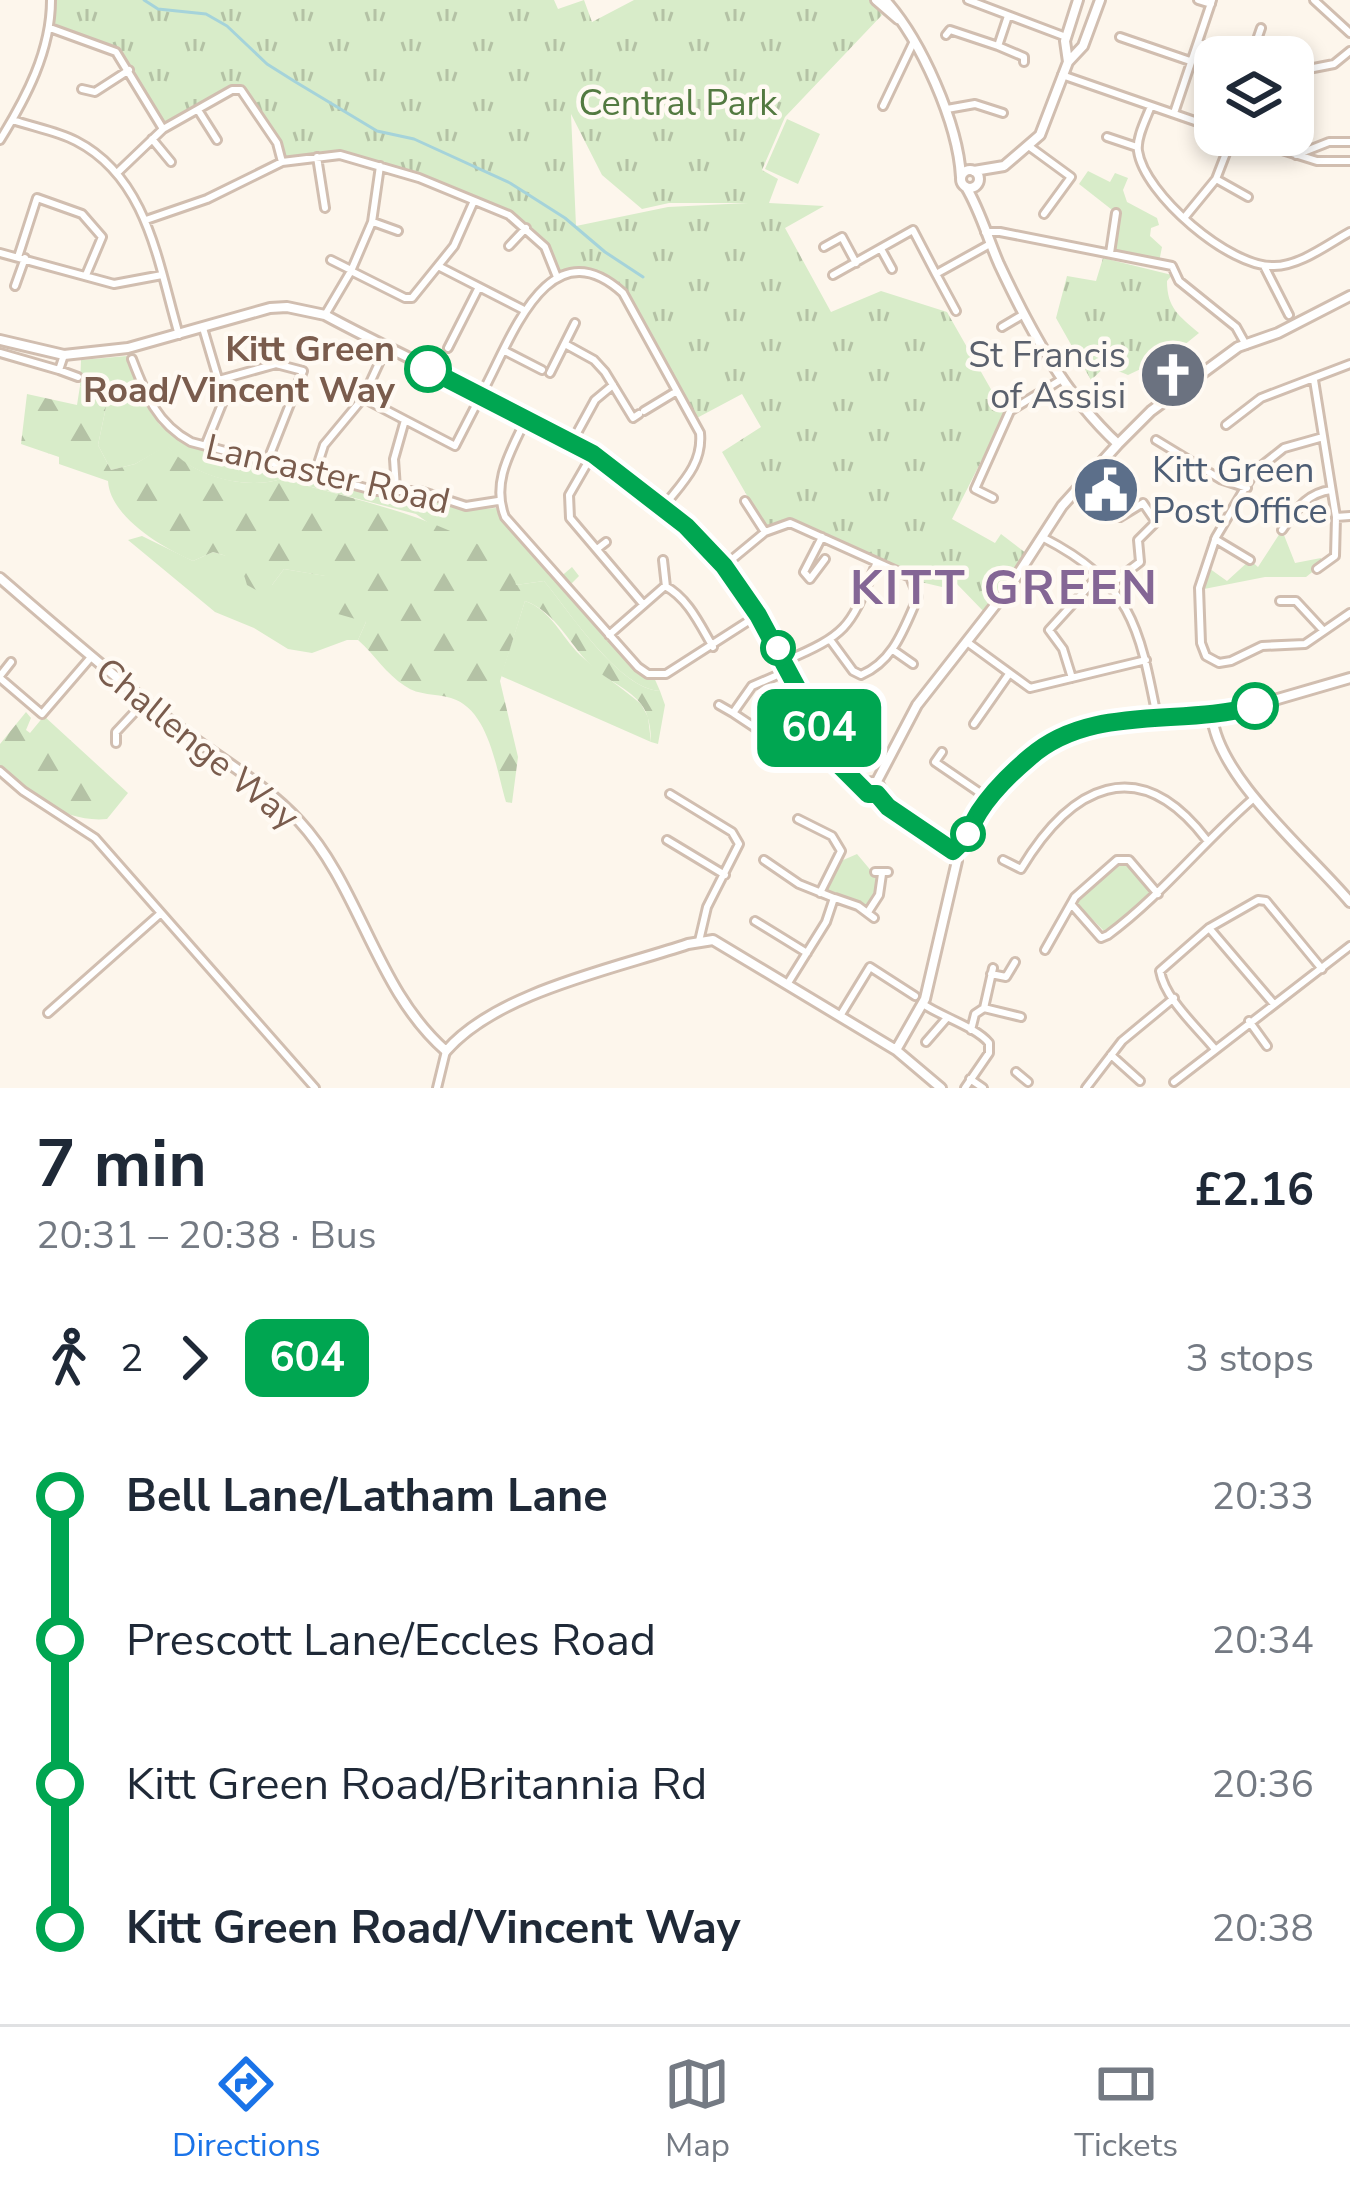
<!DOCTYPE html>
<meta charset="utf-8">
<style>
:root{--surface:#fff;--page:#f6f6f7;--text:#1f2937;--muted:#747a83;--line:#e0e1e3;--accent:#1a73e8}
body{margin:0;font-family:"Nunito Sans",sans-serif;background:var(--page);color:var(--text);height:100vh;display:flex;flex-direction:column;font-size:45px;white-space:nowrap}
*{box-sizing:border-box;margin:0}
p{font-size:39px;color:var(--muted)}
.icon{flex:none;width:66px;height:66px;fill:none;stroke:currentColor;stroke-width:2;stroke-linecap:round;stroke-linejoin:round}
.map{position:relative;height:1088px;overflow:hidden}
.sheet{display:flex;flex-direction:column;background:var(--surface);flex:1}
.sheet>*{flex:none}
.badge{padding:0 24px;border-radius:18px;font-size:42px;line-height:78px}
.tools{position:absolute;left:1194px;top:36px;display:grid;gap:24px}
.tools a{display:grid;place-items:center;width:120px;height:120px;border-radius:24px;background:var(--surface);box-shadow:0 6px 18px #0003;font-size:60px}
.map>.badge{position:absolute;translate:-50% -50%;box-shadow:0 0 0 6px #fff}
.legs{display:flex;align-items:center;gap:18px;height:132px;padding:0 36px;font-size:39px}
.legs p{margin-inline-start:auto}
.head{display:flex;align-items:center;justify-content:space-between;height:204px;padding:0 36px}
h1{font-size:66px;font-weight:700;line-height:90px}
ul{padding:0 36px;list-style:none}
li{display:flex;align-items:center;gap:42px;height:144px;font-size:45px}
li i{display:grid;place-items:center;width:18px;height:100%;margin:0 15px;background:currentColor}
li i::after{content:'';width:30px;height:30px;margin:-15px;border:9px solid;border-radius:50%;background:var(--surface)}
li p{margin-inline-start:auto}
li:first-child i{background:linear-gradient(#0000 50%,currentColor 0)}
li:last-child i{background:linear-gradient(currentColor 50%,#0000 0)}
.tabs{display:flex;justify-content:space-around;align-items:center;height:168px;border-top:3px solid var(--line);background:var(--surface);font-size:33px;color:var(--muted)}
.tabs a{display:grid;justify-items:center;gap:6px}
.tabs .active{color:var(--accent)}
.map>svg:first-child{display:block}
</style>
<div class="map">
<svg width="1350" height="1088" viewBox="0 0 1350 1088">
<defs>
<pattern id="forest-firs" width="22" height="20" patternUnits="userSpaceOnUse" patternTransform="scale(3)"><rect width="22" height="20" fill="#d8ecc9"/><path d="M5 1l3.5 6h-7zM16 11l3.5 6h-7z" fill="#b4c2a5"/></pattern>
<pattern id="park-tufts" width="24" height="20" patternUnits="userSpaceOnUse" patternTransform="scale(3)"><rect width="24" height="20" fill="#d8ecc9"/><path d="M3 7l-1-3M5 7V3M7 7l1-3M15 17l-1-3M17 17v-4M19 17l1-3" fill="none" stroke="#b4c2a5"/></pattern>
</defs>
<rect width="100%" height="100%" fill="#fdf6ec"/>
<path fill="#d8ecc9" d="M787 119 820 134 798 184 765 169Z
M1088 171 1110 182 1115 173 1128 178 1123 190 1127 202 1157 218 1159 225 1151 228 1150 236 1162 247 1159 262 1110 253 1116 213 1079 184Z
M127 356 147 407 160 425 194 447 378 494H419L469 510 496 508 502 519 558 579 572 567 579 576 567 588 635 664 653 675 660 691C619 689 569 611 544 581L516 585 416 514 281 479C245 491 189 475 167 446L135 464 111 470 98 445 106 407 80 386 81 360Z
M1282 530 1295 563 1321 558V565L1306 577H1265L1199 590 1206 566 1227 581 1250 560 1258 567Z
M142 536 193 561 213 552 230 557 272 585 284 569 326 576 366 622 358 640H347L312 653 288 649 254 628 215 612 128 540Z
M525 601C552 611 560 635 580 655 599 673 621 687 641 704L648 717 651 742 501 676Z
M857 854 878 879 873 901 865 905 825 889 841 861Z
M1118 864 1130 865 1153 892 1150 900 1107 934 1077 904 1079 898Z"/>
<path fill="url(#forest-firs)" d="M80 386 106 407 98 445 111 470 135 464 167 445C189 475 245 491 281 479 362 501 442 517 512 565L516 585 544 581C570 612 619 689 660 691L665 705 658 744 651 742C651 729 649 714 641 704 630 689 608 681 594 668 570 647 557 612 525 601L500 681 518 757 512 803 506 802C496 769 489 709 451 698 435 693 419 696 405 686 386 674 375 655 358 640L366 622 324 610 325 576 284 569 272 585 258 591 247 585C242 564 233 557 213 552L193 561C163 548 110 517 108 481L59 464V457L21 444 27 394 77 405Z
M26 712 31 718 26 730 30 733 44 716 128 793 107 819C65 823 30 795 0 767V744Z"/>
<path fill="url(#park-tufts)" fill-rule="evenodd" d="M51 0H554L558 9 584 0 592 22 634 0H870L882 15 785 117 762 170 778 179 769 203 824 206 785 228 831 312 881 291 947 312 1005 414 952 519 995 543 1001 534 1027 554 987 615 955 582 942 587 912 580 794 521 765 527 722 452 761 427 742 394 695 419 623 293 596 275 557 277 544 247 509 215 340 155 282 161 277 143 241 90 228 93 163 129 114 50 50 28ZM571 114 602 175 642 209 669 203H748L668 207 576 226Z
M1103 258 1172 275 1167 281C1167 308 1179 316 1199 333L1151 372 1147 366 1128 375 1106 366 1091 380 1056 318 1067 276 1096 281Z"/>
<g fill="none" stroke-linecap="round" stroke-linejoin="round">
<path stroke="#a5d3da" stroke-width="3" d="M144 0 158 9 206 14 227 26 267 64 294 81 377 131 414 139 510 183 565 218 605 252 643 277"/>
<g stroke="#d1beb0" stroke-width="12">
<path id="minor" d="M968 0 1066 37
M1198 0 1211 4
M1314 0 1350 33
M1008 16 998 46 1024 57V62
M50 28 116 52 163 129
M946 35 950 30 998 46
M1120 37 1190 61
M1199 43 1241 57
M1251 57 1261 28
M1293 72 1334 64 1350 51
M1062 75 1215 128
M82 89 95 92 129 70
M883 106 914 41
M1151 106C1146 119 1136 138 1138 151 1144 194 1230 268 1274 266 1300 266 1328 244 1350 232
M947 109 975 104 1003 113
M198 110 217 140
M1174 113 1212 0
M13 120C33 127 57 131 76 141 148 178 158 264 179 335
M1235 135 1317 161H1350
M1107 137 1137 147
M152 139 171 162
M0 140C26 98 51 51 51 0
M1030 147 1071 177 1044 214
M1296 155 1329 142H1350
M317 157 325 208
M117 173 163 129 232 90H241L277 143 282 162
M1216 179 1248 197
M1184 218 1216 179 1233 135
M146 220 207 199 282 162 340 155 419 178 509 215 545 247 557 277
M373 222 398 231
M985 232H1000L1172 266 1179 281 1236 327 1246 345
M509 246 526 228
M824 247 842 237 856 263
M881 249 892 269
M0 253 114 284 162 275
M1110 253 1116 213
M18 257 37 198 82 214 102 237 86 275
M331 260 351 270
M1264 266 1289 315
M440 267 522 309
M351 271 405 298H412L454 246 473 203
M936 274 956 311
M833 275 913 230 936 274 990 244
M15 286 25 258
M325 315 351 271 372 222 380 166
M1002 327 1024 314
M203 328 224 399 205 446
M565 344 594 360 605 372 633 418 639 414
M448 348 479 287
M505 351 542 370
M0 353 59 370 64 355
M132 359C145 393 156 423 191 442L377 491H420L466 506 498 501
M59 370 78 377
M550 373 575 323
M219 380 276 364 303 371 267 462
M1314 380 1336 517 1335 556 1317 569
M482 393C510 343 547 224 623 293L700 433C703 464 682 483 664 506
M363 398 405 420 394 459 396 489
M644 411 677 391
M526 419C511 451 491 482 505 517L638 667 648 674H666L758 615
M405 420 455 446 474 409
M1226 425 1261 398 1350 364
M1323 437 1284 448 1255 471 1216 537 1199 588 1201 643 1206 656 1219 663 1231 661 1262 646 1305 644 1350 613
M1156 440 1220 479 1247 488
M572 442 595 400 613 385
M592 455 569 495 570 518 643 604
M315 473 324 445 363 398 386 348
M993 498 975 489 1010 411 1062 379
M745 501 765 532
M1336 517 1350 516
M1282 530C1296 511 1306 493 1331 490
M822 537 804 572 810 579 825 559
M1042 537C1131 583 1139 625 1157 717
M1215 539 1250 560
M597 549 606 542
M663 560 666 587
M724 566 765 532 790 523 910 577 918 597C904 628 894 661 861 675L853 671 831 641
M1110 585 1140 562 1138 540 1156 522 1143 503 1120 517
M1280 601H1296L1322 629
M609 635 665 586C688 598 700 625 713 647
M967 642 1030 688 1146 660
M893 650 913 664
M785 661C851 633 850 626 877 562
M0 676 11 662
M0 678 42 714 92 656
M1072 678 1063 649 1049 630 1100 574
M719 705 733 713
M817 724 846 706
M974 724 1009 674
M763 733 733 713 752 686 789 670
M116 743V732L145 701
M942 752 935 762 989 799
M0 771 23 791 95 838 315 1088
M670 794 732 832 739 844 707 907 699 941
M798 819 832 836 841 851 820 893
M667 840 725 875
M764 860 799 884 834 898 826 922 788 983
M1003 860 1021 869C1071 786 1138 751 1206 839
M875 872H888
M835 898 858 906 874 918
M1072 905 1101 938 1108 935C1162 895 1203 842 1254 798
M868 912 879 895 882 874
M755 921 807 953
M1209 928 1273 1003
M1045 950 1075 897 1117 860H1129L1158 894
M991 974 1006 977 1015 962
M923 1004C942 1017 976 1027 989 1043V1053L965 1088
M984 1008 993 968
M48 1013 161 913
M840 1016 870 967 915 996
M1249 1021 1267 1046
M971 1030 975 1014 984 1008 1021 1017
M926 1042 946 1019
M1214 1048C1196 1026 1165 999 1160 971L1209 928 1258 900 1266 901 1322 969
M1111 1055 1140 1081
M1016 1072 1028 1082
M970 1079 983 1088
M1174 1082 1350 946
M437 1088 446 1051
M1086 1088 1122 1041 1174 998"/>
</g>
<g stroke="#d1beb0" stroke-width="14">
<path id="tertiary" d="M876 0 898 19
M885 0C921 40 958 123 961 177
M1068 62 1065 41 1078 0
M961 179a9 9 0 1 1 18 0a9 9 0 1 1-18 0Z
M974 171 1004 166 1040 135 1068 62 1083 46 1100 0
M966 187C980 210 988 239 999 264 1030 330 1064 394 1118 444
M0 340 64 355 128 348 270 308 287 307 325 315C450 383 611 442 707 547 737 581 762 620 784 660 808 702 823 763 866 790
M0 578C58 628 115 678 176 725 216 757 263 782 299 821 361 888 375 989 446 1051 497 992 614 969 688 944L713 940 896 1050
M1212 716C1218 778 1309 853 1350 902
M866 789a7 7 0 1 1 14 0a7 7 0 1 1-14 0Z
M876 783 917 705 1011 585 1062 506 1118 444 1151 411 1238 347 1278 333 1350 296
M877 794C898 820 945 829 957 861L925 999 896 1050
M953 851 1008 777 1059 736 1157 717 1226 714 1350 678
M896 1050 941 1088"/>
</g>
<use href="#minor" stroke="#fff" stroke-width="6"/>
<use href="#tertiary" stroke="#fff" stroke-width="8"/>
</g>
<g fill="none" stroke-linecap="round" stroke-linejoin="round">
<g stroke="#fff" stroke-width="27">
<path id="line-1" d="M428 369 593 454 686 526 724 566 758 615 838 764 868 794H877L888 807 953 851C966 840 970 827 979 812 992 792 1011 773 1030 757 1092 703 1182 727 1255 706"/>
</g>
<use href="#line-1" stroke="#00a651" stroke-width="18"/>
</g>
<defs>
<g id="church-disc" transform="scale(3.45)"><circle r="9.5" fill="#6b7280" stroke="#fffaf3"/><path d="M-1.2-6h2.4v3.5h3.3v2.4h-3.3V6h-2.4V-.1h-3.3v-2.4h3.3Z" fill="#fff"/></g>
<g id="civic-disc" transform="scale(3.45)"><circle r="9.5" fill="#5c6f8a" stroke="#fffaf3"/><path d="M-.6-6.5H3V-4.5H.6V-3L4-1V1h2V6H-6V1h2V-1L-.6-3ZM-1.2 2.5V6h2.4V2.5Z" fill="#fff"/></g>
</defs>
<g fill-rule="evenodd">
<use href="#church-disc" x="1173" y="375"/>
<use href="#civic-disc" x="1106" y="490"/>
</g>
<g fill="#fff" stroke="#00a651" stroke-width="6">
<circle cx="428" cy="369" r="21"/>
<circle cx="778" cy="648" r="15"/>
<circle cx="1255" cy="706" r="21"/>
<circle cx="968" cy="834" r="15"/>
</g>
<g text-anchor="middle" stroke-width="9" stroke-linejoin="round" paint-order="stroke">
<g font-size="36" fill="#537a41" stroke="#fffaf3">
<text x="678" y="115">Central Park</text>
</g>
<g font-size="36" font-weight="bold" fill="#7a5c4d" stroke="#fffaf3" text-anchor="end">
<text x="395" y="361">Kitt Green<tspan x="395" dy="41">Road/Vincent Way</tspan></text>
</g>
<g font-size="36" fill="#5b616d" stroke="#fffaf3" text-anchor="end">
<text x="1126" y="367">St Francis<tspan x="1126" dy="41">of Assisi</tspan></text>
</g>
<g font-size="36" fill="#4e5e75" stroke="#fffaf3" text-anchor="start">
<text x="1152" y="482">Kitt Green<tspan x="1152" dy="41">Post Office</tspan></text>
</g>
<g font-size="36" fill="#7a5c4d" stroke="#fffaf3">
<text transform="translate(328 473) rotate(13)" y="13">Lancaster Road</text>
<text transform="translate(198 743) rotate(39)" y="13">Challenge Way</text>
</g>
<g font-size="48" font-weight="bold" letter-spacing="3" fill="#846695" stroke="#fffaf3">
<text x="1005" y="604">KITT GREEN</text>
</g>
</g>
</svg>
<div class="tools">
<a><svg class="icon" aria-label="layers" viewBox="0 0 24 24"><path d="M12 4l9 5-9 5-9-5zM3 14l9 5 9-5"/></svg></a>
</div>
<b class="badge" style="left:819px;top:728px;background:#00a651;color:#fff">604</b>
</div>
<section class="sheet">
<div class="head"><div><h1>7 min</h1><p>20:31 – 20:38 · Bus</p></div><b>£2.16</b></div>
<div class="legs"><svg class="icon" aria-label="walk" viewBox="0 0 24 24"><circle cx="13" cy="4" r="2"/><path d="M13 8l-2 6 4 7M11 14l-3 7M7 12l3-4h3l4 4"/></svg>2<svg class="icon" aria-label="forward" viewBox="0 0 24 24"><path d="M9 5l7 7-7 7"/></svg><b class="badge" style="background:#00a651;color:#fff">604</b><p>3 stops</p></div>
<ul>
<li><i style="color:#00a651"></i><b>Bell Lane/Latham Lane</b><p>20:33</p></li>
<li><i style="color:#00a651"></i><span>Prescott Lane/Eccles Road</span><p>20:34</p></li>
<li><i style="color:#00a651"></i><span>Kitt Green Road/Britannia Rd</span><p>20:36</p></li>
<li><i style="color:#00a651"></i><b>Kitt Green Road/Vincent Way</b><p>20:38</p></li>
</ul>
</section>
<nav class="tabs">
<a class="active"><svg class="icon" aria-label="directions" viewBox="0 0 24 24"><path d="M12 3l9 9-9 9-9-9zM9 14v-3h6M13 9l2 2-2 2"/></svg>Directions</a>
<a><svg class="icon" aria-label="map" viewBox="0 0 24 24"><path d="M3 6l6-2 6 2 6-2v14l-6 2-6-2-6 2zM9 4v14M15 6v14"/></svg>Map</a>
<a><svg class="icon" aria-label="tickets" viewBox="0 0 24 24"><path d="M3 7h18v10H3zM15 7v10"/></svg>Tickets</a>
</nav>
